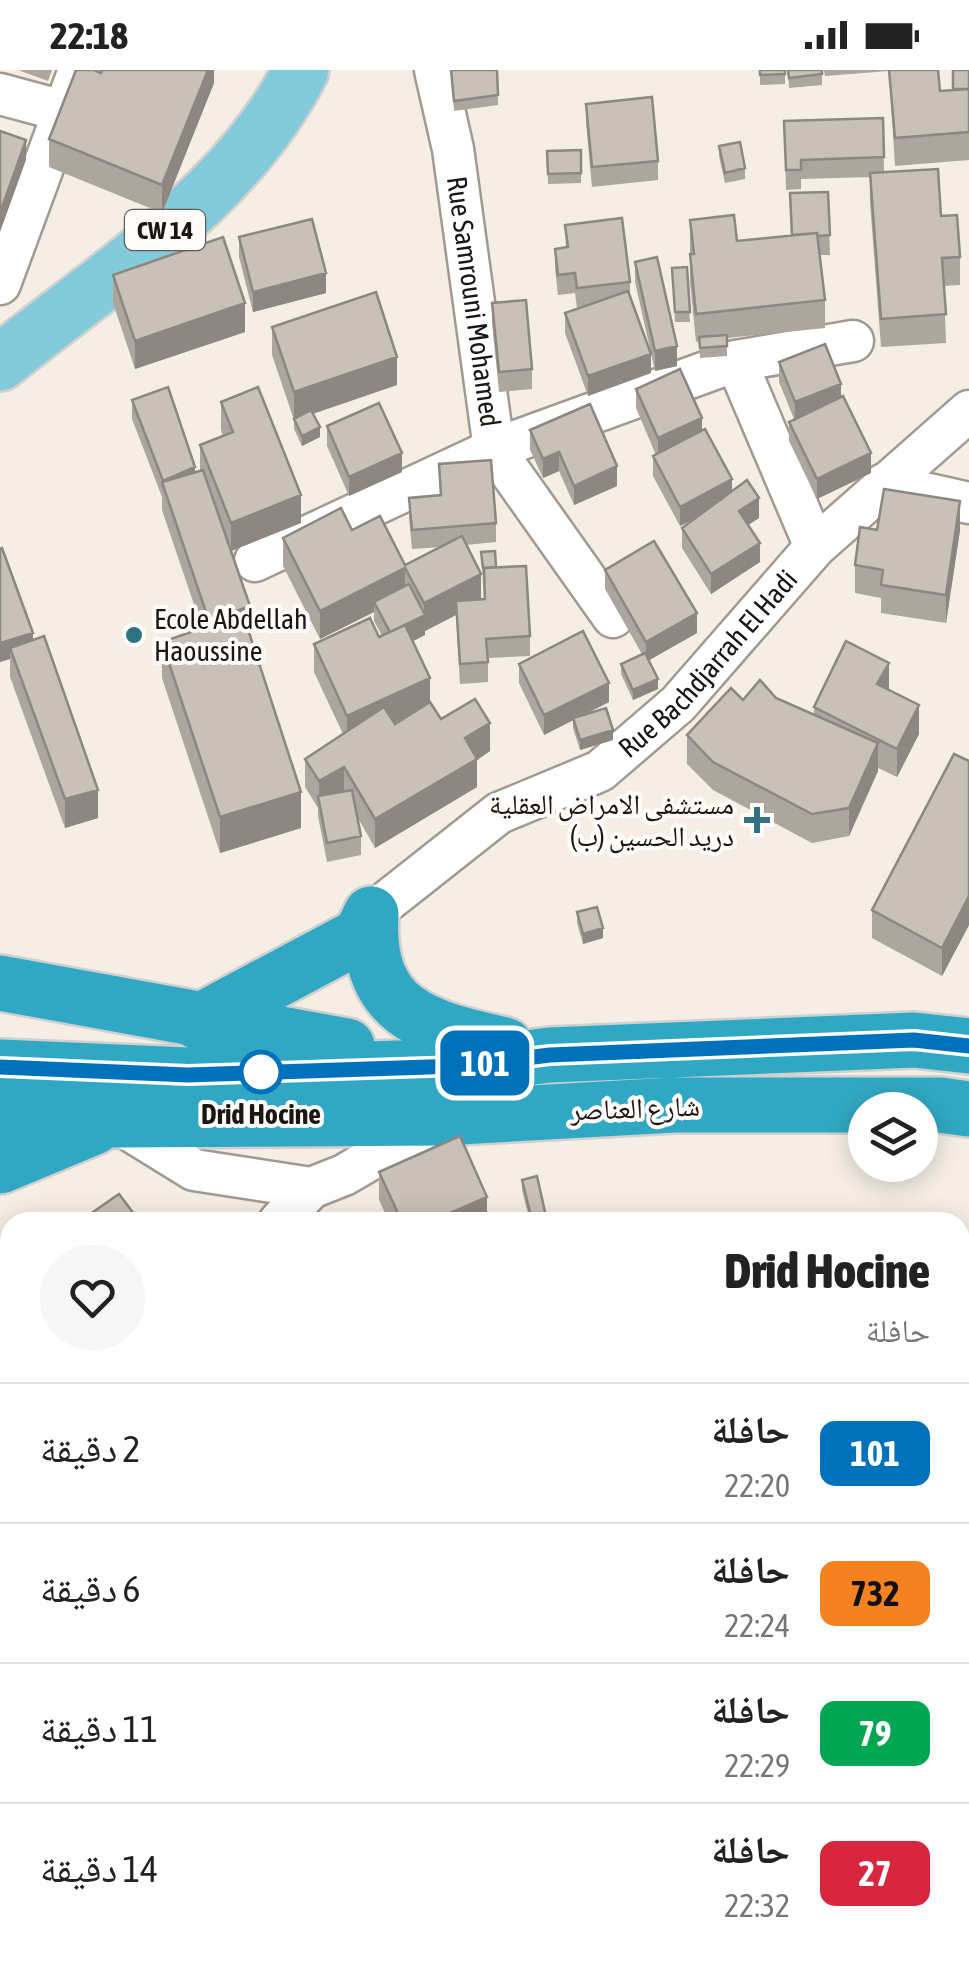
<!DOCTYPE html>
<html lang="ar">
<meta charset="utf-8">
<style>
:root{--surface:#fff;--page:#f6f6f6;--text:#222;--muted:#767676;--line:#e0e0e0}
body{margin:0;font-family:"Asap Condensed","Noto Naskh Arabic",sans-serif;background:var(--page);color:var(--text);direction:rtl;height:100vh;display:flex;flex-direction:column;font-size:38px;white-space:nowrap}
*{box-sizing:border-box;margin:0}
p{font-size:32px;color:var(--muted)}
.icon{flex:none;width:55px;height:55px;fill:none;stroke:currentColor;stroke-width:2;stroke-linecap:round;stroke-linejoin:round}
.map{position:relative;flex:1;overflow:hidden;direction:ltr}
.sheet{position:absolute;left:0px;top:1142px;width:970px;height:752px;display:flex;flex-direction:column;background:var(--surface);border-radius:30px 30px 0 0;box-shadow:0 5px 25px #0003;direction:rtl}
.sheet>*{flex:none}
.badge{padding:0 20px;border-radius:15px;font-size:35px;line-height:65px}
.buttons{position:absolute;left:848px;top:1022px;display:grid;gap:20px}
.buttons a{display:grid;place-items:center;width:90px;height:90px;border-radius:50%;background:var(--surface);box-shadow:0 5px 25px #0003;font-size:50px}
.map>.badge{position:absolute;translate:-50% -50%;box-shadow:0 0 0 5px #fff}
.round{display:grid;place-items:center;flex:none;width:105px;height:105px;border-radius:52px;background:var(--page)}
.overview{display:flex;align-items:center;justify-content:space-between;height:170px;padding:0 40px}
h1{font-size:48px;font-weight:800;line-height:75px}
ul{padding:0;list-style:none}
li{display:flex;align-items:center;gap:30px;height:140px;padding:0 40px;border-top:2px solid var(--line)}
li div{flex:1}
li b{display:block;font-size:38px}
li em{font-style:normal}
li .badge{min-width:110px;font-weight:700;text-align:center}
.status{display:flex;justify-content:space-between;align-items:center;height:70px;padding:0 50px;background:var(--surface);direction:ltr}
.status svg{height:28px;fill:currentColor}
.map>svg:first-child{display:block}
</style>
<div class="status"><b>22:18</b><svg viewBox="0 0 49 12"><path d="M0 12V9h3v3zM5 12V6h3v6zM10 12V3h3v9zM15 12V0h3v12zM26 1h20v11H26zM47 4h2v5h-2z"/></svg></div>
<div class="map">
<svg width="969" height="1893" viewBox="0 0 969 1893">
<rect width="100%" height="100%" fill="#f6eee5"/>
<path fill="#ebbd89" d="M960 1323H969V1893H268L270 1885H960Z"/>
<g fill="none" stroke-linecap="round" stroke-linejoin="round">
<g stroke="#a19a91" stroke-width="25">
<path id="lane" d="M960 1791 969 1781
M886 1893 891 1885"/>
</g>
<g stroke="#a19a91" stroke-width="45">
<g id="street">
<path id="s1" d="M435 0 453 79 494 379 613 547"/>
<path d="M0 24 63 41"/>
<path d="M0 214 79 0"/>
<path d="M736 291 853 271"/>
<path d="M884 414 969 433"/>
<path d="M255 491 494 379 736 291 815 477"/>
<path id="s2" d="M371 844 499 743 600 701 678 634 815 477 969 341"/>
<path d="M113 1050 194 1100 311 1118 344 1105 440 1049"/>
<path d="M279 1152 311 1118"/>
<path d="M960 1241 969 1239"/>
<path d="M0 1497 10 1504"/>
<path d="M0 1737 10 1720"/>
<path d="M98 1893 100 1885"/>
<path d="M243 1893 245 1885"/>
</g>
</g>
<g stroke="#d1d0d0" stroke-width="60">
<path id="primary" d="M0 293C108 205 237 127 301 0"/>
</g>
<g stroke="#d1d0d0" stroke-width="60">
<path id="highway" d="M371 844C365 942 423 957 505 975
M0 913 347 976
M198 952 361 865 371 844
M0 997 187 1005 459 996 550 985 914 970 969 976
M0 1044 113 1050 441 1048 674 1035H940L969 1039
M0 1096 94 1057"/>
</g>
<use href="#lane" stroke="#fff" stroke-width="20"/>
<use href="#street" stroke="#fff" stroke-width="40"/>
<use href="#primary" stroke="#83cbdb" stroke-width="55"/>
<use href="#highway" stroke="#31a8c3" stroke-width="55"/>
</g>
<path fill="#ada69e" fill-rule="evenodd" d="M18 0H52L48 11Z
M214 0V13L162 143 49 97V69L101 3Z
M451 0H497L498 35 454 41Z
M760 0H785V14L760 15Z
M788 0H822V15L789 18Z
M824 0H938L940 21 953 20 969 0V90L895 96 889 1 825 6Z
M586 34 658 91V110L592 117 586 53Z
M883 48 884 102 941 146 960 187V215L944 216 946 273 881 277 870 132V107L801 109V119L786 120 784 51Z
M719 76 745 98V109L725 113 719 86Z
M581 80V113L548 114 547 81Z
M828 122 830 185H820L825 230V258L727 268V286L700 288 699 271 696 272 690 212V150L737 171 791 165 790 123Z
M565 155 630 212V227L651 303 588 326 565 263V243L577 238 575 223 558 225 555 198V179L566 178Z
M239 167 326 223 253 242 239 187Z
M635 192 677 296 655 301 635 212Z
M687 197 690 252H675L672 198Z
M113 205 245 262 135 299 113 233Z
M492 233 532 299V319L499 322 492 253Z
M272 257 397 315 313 344 320 367 302 376 294 359V350L272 285Z
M779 292 841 326 871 403 817 429 789 371V352L794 349 779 312Z
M636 319 702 361 732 421 759 448 748 455 760 492 711 524 682 478V458L695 449 680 456 653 406V386L656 385 636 338Z
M132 330 195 403 200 401V375L223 366 221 360V332L301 453 231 481 250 563 301 758 220 783 162 608V572L202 558 162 440V427L132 349Z
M327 356 402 402 349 426 327 376Z
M530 360 617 416 574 435 559 401 543 408 530 380Z
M439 394 496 453V472L466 475 481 530 484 529 481 482 496 498 530 566V586L488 588V612L460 614 456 545 425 561V565L413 571 430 632 441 649 490 681 477 690V717L375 778 358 748 361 766V785L327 792 318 746V738L305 717V689L343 664 314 602V574L382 566 374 551V542L320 569 283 496V468L352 460 405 495 441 477 412 479 409 447V428L440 425Z
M877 460H960L946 553 881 543V528L855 523V495Z
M0 479 33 570 98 748 65 758 10 607V589L0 592Z
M605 500 697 563 649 590 658 619 633 630 621 604V594L642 584 605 519Z
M519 594 609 632 586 644 613 670 580 680 573 658V650L544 665 519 613Z
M889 620 919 664 897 707 878 698V701L849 766 812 773 713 720 687 694V665L776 628 814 645V637Z
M969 691V855L942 906 872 868V840Z
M577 842 603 868 583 874 577 853Z
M379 1102 487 1152H389L379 1130Z
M522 1110 545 1152H530L522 1120Z
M10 1197V1291L0 1278V1205Z
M0 1341 6 1348 10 1344V1456L0 1450ZM1 1429 8 1434 1 1442Z
M0 1450 10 1456V1484L0 1478Z
M0 1522 10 1526V1583L4 1601 0 1599Z"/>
<path fill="#8d8781" d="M208 0H214V13L162 143V115Z
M26 70V90L0 162V143Z
M326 203V223L253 242V222Z
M245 233V262L135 299V271Z
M677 276V296L655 301V281Z
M651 284V303L588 326V306Z
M397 287V315L294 350V322Z
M841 314V333L795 352V332Z
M702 348V368L658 388V368Z
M320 357V367L302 376V366Z
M559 382V401L543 408V389Z
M402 383V402L349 426V407Z
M871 383V403L817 429V409Z
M617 396V416L574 435V416Z
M195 397V417L163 411Z
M732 409V429L680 456V437Z
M301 425V453L231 481V453Z
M759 428V448L739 461V441Z
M960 431V460L946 553V525Z
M760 473V492L711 524V504Z
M405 498V526L374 532V542L320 569V541Z
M481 504V533L456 531V545L425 561V565L390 583V563L424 546V533Z
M250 536V564L209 579V551Z
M697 543V563L646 592V572Z
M33 563V582L10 578V589L0 592V573Z
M889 593V621L877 614Z
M430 608V636L347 674V646Z
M658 609V619L633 630V620Z
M609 613V632L544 665V645Z
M919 635V664L897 707V679Z
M490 653V681L477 690V717L375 778V749L465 668Z
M613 660V670L580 680V670Z
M878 673V701L849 766V738Z
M344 697V725L319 730V711Z
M98 720V748L65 758V729Z
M301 722V758L220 783V747Z
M969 826V855L942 906V878Z
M603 858V868L583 874V864Z
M487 1127V1152H430Z
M545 1142V1152H531V1146Z
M1 1400V1446L0 1448V1402Z
M10 1564V1583L4 1601V1581Z"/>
<path fill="#c9c1b8" stroke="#8d8781" stroke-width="2.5" d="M76 0H94L101 3 102 0H208L162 115 49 69Z
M451 0H497L498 25 454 31Z
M760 0H785V4L760 5Z
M788 0H822V4L789 8Z
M889 0H938L940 21 969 19V62L895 68Z
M953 0H969V19H953Z
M652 27 658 91 592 97 586 34Z
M883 48 884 87 801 90V100H786L784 51Z
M0 61 26 70 0 143Z
M740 72 745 98 725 103 719 76Z
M581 80V103L548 104 547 81Z
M938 99 941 146 957 145 960 187 942 188 946 244 881 249 870 103Z
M828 122 830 165 818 166 817 163 792 165 790 123Z
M734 145 737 171 817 163 825 230 696 244 690 184H694L690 150Z
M622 148 630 212 577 218 575 203 558 205 555 179 568 177 565 155Z
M312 149 326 203 253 222 239 167Z
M223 167 245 233 135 271 113 205Z
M657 187 677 276 655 281 635 192Z
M687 197 690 242H675L672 198Z
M628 221 651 284 588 306 565 243Z
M376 222 397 287 294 322 272 257Z
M526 230 532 299 499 302 492 233Z
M727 265V276L700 278 699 267Z
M825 274 841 314 795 332 779 292Z
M680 299 702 348 658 368 636 319Z
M168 317 195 397 163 411 132 330Z
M258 317 301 425 231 453 200 375 233 362 221 332Z
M843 326 871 383 817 409 789 352Z
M379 333 402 383 349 407 327 356Z
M590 334 617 396 574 416 559 382 543 389 530 360Z
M311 340 320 357 302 366 294 349Z
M705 359 732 409 680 437 653 386Z
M491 390 496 453 412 460 409 428 441 425 439 394Z
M203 400 250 536 209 551 162 412Z
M747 410 759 428 739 441 760 473 711 504 682 458Z
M884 419 960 431 946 525 881 515 883 500 855 495 860 457 877 460Z
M341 438 352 460 380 446 405 495 462 466 481 504 424 533 405 498 320 541 283 468Z
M654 471 697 543 646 572 605 500Z
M2 478 33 563 0 573V479Z
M495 481 496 497 483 498 481 482Z
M526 496 530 566 486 569 488 592 460 594 456 531 485 529 484 498Z
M409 514 425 545 390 562 374 532Z
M243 544 301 722 220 747 162 572Z
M370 548 379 567 405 555 430 608 347 646 314 574Z
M583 561 609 613 544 645 519 594Z
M44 566 98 720 65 729 10 578Z
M846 571 889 593 877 614 919 635 897 679 814 637Z
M645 583 658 609 633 620 621 594Z
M760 610 776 628 878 673 849 738 812 744 713 692 687 665 731 618 743 630Z
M475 629 490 653 465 668 477 689 375 749 344 697 319 711 305 689 384 637 395 654 430 632 441 649Z
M606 638 613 660 580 670 573 648Z
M954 684 969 691V826L942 878 872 840Z
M352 720 361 766 327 773 318 726Z
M597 837 603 858 583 864 577 842Z
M460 1066 487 1127 430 1152H402L379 1102Z
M537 1106 545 1142 531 1146 522 1110Z
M119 1124 140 1152H85L83 1149Z
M10 1197V1263L0 1250V1205Z
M0 1341 6 1346 0 1353Z
M10 1344V1408L1 1400 0 1402V1355Z
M10 1432V1456L0 1450V1443Z
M0 1522 10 1526V1564L4 1581 0 1580Z"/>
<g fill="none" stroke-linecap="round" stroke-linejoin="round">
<g stroke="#fff" stroke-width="22">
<path id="line" d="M0 997 188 1005 459 996 550 985 914 970 969 976"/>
</g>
<use href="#line" stroke="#0072bc" stroke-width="15"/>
</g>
<g fill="#2f7283" stroke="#fefcfa" stroke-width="4">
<circle cx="134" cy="565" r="10"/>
<path d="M752 735h10v10h10v10h-10v10h-10v-10h-10v-10h10z"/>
</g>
<circle fill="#fff" stroke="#0072bc" stroke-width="5" cx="261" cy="1002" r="20"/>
<g text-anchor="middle" stroke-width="8" stroke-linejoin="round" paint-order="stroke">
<rect fill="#fefcfa" stroke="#5e5b58" stroke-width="2.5" x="125" y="140" width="80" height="40" rx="8"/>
<g font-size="25" font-weight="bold" fill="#191613">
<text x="165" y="169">CW 14</text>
</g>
<g font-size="28" fill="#191613" stroke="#fefcfa">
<text dy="10" stroke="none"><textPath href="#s1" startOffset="235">Rue Samrouni Mohamed</textPath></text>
<text dy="10" stroke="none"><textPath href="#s2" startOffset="425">Rue Bachdjarrah El Hadi</textPath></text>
<text transform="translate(635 1038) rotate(-2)" y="10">شارع العناصر</text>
</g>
<g font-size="28" fill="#191613" stroke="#fefcfa" text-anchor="start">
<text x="154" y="559">Ecole Abdellah<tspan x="154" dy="32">Haoussine</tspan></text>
<text x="734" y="744" text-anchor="end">مستشفى الامراض العقلية<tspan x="734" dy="32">دريد الحسين (ب)</tspan></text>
</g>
<g font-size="28" font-weight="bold" fill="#191613" stroke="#fefcfa">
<text x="261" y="1054">Drid Hocine</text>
</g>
</g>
</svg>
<div class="buttons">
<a><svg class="icon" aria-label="layers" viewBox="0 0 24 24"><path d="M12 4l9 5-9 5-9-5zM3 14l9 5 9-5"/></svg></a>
</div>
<b class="badge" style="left:485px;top:993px;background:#0072bc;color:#fff">101</b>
<section class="sheet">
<div class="overview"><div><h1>Drid Hocine</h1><p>حافلة</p></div><a class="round"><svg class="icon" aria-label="heart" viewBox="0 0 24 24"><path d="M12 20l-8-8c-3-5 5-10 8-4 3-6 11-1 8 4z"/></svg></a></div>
<ul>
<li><span class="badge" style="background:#0072bc;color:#fff">101</span><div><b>حافلة</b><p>22:20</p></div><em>2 دقيقة</em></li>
<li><span class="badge" style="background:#f58220;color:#111">732</span><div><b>حافلة</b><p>22:24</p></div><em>6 دقيقة</em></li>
<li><span class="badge" style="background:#00a651;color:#fff">79</span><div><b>حافلة</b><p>22:29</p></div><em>11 دقيقة</em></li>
<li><span class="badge" style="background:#d7263d;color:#fff">27</span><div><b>حافلة</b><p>22:32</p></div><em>14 دقيقة</em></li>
</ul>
</section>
</div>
